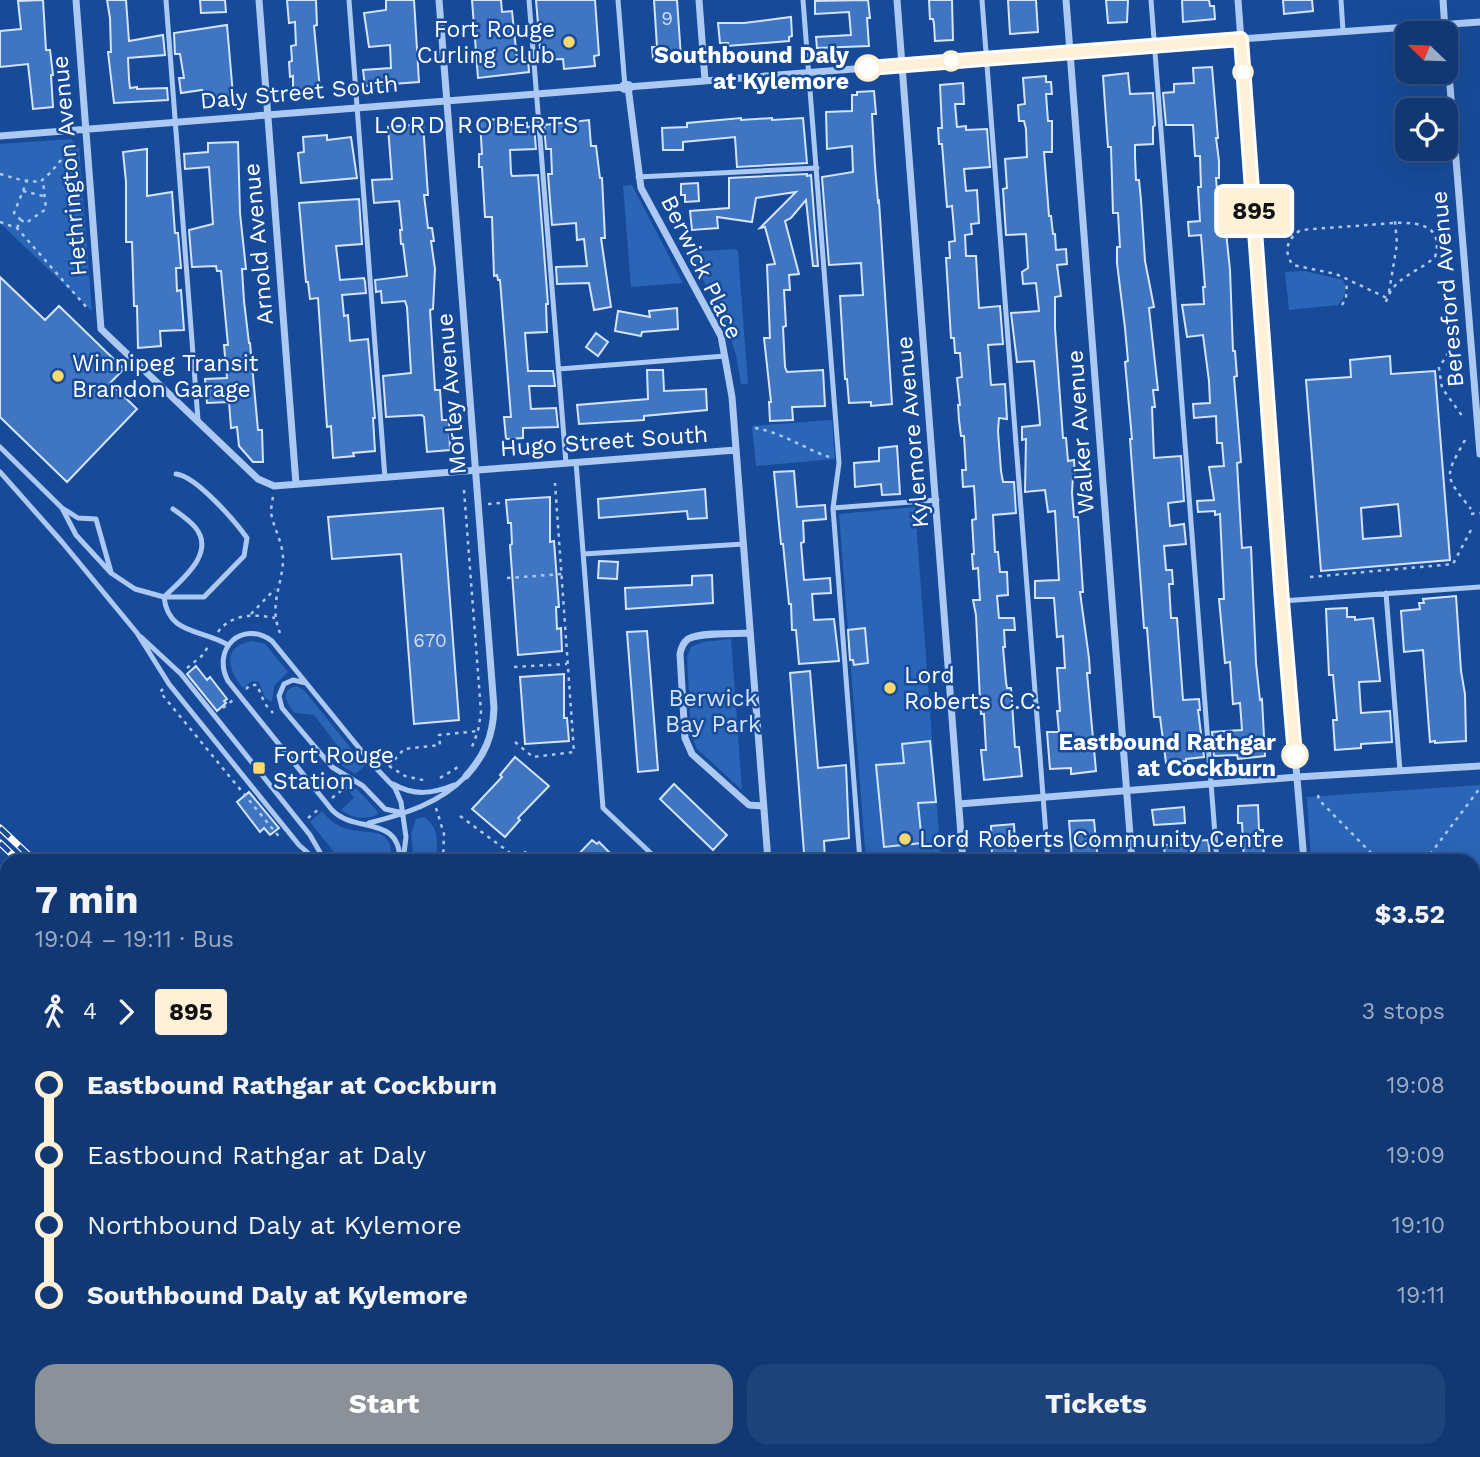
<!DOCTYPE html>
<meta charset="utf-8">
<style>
:root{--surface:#113873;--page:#1e437b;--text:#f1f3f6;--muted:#9cacc4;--line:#305285;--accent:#8c9099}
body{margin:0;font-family:"Work Sans",sans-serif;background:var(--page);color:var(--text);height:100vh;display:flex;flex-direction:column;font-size:26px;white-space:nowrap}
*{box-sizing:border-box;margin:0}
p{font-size:23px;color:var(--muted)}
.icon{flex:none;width:38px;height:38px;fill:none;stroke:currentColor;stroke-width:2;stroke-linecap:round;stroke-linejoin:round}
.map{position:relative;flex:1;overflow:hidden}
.drawer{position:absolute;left:0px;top:854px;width:1480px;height:604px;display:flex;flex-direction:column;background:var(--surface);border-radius:21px 21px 0 0;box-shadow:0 7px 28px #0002,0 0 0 2px var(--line)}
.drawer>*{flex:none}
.badge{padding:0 14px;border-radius:5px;font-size:24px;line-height:46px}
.needle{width:46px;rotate:293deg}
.controls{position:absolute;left:1395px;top:21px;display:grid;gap:14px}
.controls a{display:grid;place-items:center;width:63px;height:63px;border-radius:14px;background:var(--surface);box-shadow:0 7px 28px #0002,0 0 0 2px var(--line);font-size:35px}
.map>.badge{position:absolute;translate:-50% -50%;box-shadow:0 0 0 4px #fff}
.legs{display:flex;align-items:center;gap:10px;height:77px;padding:0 35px;font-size:23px}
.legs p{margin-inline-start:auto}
.overview{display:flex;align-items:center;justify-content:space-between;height:119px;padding:0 35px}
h1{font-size:38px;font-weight:700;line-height:52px}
.primary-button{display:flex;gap:14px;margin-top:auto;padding:14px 35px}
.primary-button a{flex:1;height:80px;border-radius:21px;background:var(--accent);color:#fff;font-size:28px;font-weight:700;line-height:80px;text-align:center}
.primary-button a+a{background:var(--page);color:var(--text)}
ul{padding:0 35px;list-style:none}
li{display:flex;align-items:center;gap:24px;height:70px;font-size:26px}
li i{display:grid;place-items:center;width:10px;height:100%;margin:0 9px;background:currentColor}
li i::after{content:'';width:18px;height:18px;margin:-9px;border:5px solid;border-radius:50%;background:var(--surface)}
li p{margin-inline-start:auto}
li:first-child i{background:linear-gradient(#0000 50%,currentColor 0)}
li:last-child i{background:linear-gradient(currentColor 50%,#0000 0)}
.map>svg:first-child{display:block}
</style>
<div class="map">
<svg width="1480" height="1457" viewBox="0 0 1480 1457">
<rect width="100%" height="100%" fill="#174b99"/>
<path fill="#2a65b7" d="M71 139 79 147 92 311 0 223V144Z
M632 185 683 283 631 287 623 186Z
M736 249 738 252 748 384H741L736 355 726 324 689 252Z
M1305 271 1343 280C1348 290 1345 297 1338 305L1289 310 1285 272Z
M832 420 835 459 756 466 752 426Z
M915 507 941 861H866L839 514Z
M731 639 742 790 697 749 691 734 687 657 691 647 703 642Z
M253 641 265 644 288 672 274 686 272 702 265 698 259 682 252 681 243 688C227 669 222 646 253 641Z
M296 686 304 690 365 766 355 774 330 758 332 754H344L314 715 295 713C287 704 279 690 296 686Z
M1480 785V1457H1355V1451H1474V861H1311L1307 797Z
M356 788 378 812 377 815C364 820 352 818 341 810L354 798 350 792Z
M322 811C328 818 335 825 344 828 365 836 395 823 391 861H341L310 822Z
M424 817C440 828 437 843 436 861H414L411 834 416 819Z"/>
<path fill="#3f75c1" stroke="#d3e4fc" stroke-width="2" fill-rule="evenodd" d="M43 0 46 50H50L53 75H51L53 107 33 109 28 64 0 67V31L21 29 18 1Z
M107 0H126L129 41 163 35 165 55 128 58 129 79 130 88 137 87V89L167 88 168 100 114 103 108 52H111L110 18Z
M200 0H225L226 12 201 13Z
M287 0H316L317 25 314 26 320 90 293 91V76L290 77 289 62 292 61 291 46 296 45 295 22 289 23Z
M386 0H414L419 82 365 86 363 70 391 68 390 45 369 47 364 13 386 10Z
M472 0H501L502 12 512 11 517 59 528 58 529 72 478 78Z
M536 0H595L599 55 594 56 595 66 564 69 563 59 541 60Z
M654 0H677L681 57 653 59 652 47H657Z
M868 0 870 18H867L869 46 817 48 816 37 851 35 849 12 815 14V1Z
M929 0H952L953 40 935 41 934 24 933 19H930Z
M1008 0H1036L1038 32 1010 34Z
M1106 0H1128L1127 22 1108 23Z
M1182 0H1209L1210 6H1214L1215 19 1183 22Z
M1283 0H1312L1313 11 1284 14Z
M791 17 792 36 789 37V41L728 46V43H720L718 23H744Z
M227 25 233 95 203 97 202 90 181 93 179 78H184L180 54H175L174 33Z
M1212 67 1218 138H1216L1219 161V178H1216L1218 203H1223L1230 270 1233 351H1235L1237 376 1234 377 1241 462 1237 463 1242 548 1251 547 1256 663 1260 700 1262 699 1265 756 1238 759 1237 755 1214 756 1212 732 1242 730 1240 703 1233 704 1230 662 1225 663 1219 599H1224L1220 514 1215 515V511L1198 512 1197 501 1214 500 1209 467 1224 466 1222 443H1217L1216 416 1194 418 1193 404 1210 403 1209 381 1203 335 1187 337 1182 305 1204 304 1203 287H1205L1201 235 1189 236 1188 222 1200 221 1198 187H1201L1200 156H1195L1193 125H1166L1163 93 1174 92V84L1194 83 1193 68Z
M1128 73 1130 94 1153 93 1155 125 1153 127V144L1135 145V157L1136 180H1139L1141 200 1145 261 1154 307 1149 308 1158 390H1153L1155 407H1152L1154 458 1181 456 1184 501 1168 503 1170 526 1184 524 1186 544 1164 546 1166 570H1172L1173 584H1169L1171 618H1177L1183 700 1199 699 1200 710H1198L1204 757 1186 759V761L1166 763 1160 717H1154L1147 628H1144L1130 439H1132L1125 362 1128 361 1125 328 1117 263V247H1120L1118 213H1113L1111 147H1108L1103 76Z
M1046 76V82H1051L1052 94H1046L1048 121H1052V152H1044L1049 216H1051L1053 234H1055L1056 250 1066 249 1067 264 1057 265 1061 296 1055 297V328L1063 438H1066L1068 461 1074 460 1075 476H1073L1072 493 1074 517H1078L1083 592H1080L1089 658 1090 673H1087L1096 771 1071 774V768L1050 769 1047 732H1059L1057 711H1060L1057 668H1065L1063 636 1057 637 1054 598H1035V581L1059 580 1055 511 1048 512 1045 490 1025 492 1026 439 1022 440V427L1040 425 1039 411 1034 361 1017 362 1011 313 1039 311 1036 283 1023 284 1022 272 1028 268 1026 234 1006 235 1003 189 1007 188 1005 159 1027 157 1026 129 1024 121H1019L1018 105 1025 104 1023 78Z
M963 83 964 104H955L957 127 966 126V130L987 129 990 167 964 169 966 191 977 190 979 223 971 224 972 234 965 235 966 256H976L979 308 1000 306 1003 344 988 345 991 385 1005 384 1007 419 999 418 998 431 1001 471 1003 482H1014L1016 513 993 515 995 552H998L1000 572H1007L1008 595 997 596 999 618H1014L1015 630H1004L1005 647H1003L1006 682 1007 688H1011L1015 747H1019L1022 776 984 780 981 750H986L984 714H981L980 701 976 615 973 600H980L978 568 973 569 972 554H974L972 520 976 519 974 486 963 487 962 470H966L964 436H961L959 420 958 405H960L957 378 962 377 960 353H955L954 338H951L946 258H950L949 242 955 241 952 206 947 207 942 144H939L938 128H942L940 85Z
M874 91 876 114H872L875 166 878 202 879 201 892 404 871 406V402L849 403 847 379H845L840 296 863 295 861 263 829 265 822 177 853 172 852 146 827 149 826 112 852 111V95H857V92Z
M741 118V120L772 118V120L803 118 807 163 737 167 735 137 683 142V150H663L662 128 687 127V123Z
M505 119V122H511V125L527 123V127L534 126 536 149 510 150 511 173 512 176 538 175 548 304H546L547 332 525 333 528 371H553L555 386H529L531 409 556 408 558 427 523 428V438L506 439 504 417H511L500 280H498L497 275 494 276 492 217H485L482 167H479V154H482L480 120Z
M589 120 591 146H596L600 178H602L605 238H601L611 307 594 310 589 283 557 284 556 267 587 266 584 239 577 240 576 223 552 225 548 174H552L551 149H546L544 125Z
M423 124 428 195H424L428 228H432L434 241H431L435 269 433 309 430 310 435 390H440L442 420H449L450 450 427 452 424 417 422 415 386 417 383 376 411 373 407 307 405 301 382 303 381 291 376 292 375 280 407 276 403 244H401L400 230H402L399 201 374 203 372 180 392 179 388 127Z
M327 135V140L351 137 357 178 301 183 298 153 304 152 303 137Z
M238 142 240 213 246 269H242L244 301 249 343H250L258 430H262L263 462H253L239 446 237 427 231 428 229 402 207 403 205 379 227 378 224 345H228L221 271H217L216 266 192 267 189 230 213 224 211 196 209 167 185 169 184 154 208 152V143Z
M147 149V196L172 192 175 233H178L181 268H176L177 291 181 290 184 330 160 331 161 346 138 348 137 306H134L132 242H126V182L123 152Z
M807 174V176L811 175 818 266H813L806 200 791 218 785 221 799 274 789 275 790 290H784L786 326 783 327 785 367 787 372 823 370 825 406 792 407 793 420 770 421 769 402H771L764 338H770L767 265 775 264 765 227 760 228 796 192 756 198 752 222 717 217 718 228 692 230 690 211 729 208V178Z
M698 183 699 201 685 202V195H681V184Z
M359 199 362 244 336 246 340 280 364 278 365 282 366 293 342 295 344 316 348 315 350 341 368 339 375 418H373L375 451 353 453 354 456 333 458 331 426 327 427 318 298 310 299 308 282H306L299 203Z
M0 277 45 320 59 306 124 369 110 383 137 409 67 482 0 417Z
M677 308 678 329 642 332 641 336 615 331 618 311 650 317 649 311Z
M596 333 608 342 598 356 586 347Z
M1390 356 1391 374 1435 371 1450 560 1321 571 1306 380 1351 377 1350 360ZM1398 504 1401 536 1363 539 1361 508Z
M647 370H663L664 391 706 389 707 410 644 416V420L579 424 577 405 648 399Z
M897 446 900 494 882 495 881 484 855 487 854 463 879 461V448Z
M794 471 797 507 825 505 826 519 803 521 804 542 801 543 804 580 830 578 831 593 812 594 814 620 834 619 839 661 799 664 796 630H792L791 604H789L783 544H781L774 472Z
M705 489 707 518 688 519 687 511 599 518 598 499Z
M550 497V542L554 541 559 607H556L557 629 561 628 562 651 518 655 510 545 512 544 511 523H508L506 500Z
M443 508 459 720 414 724 401 554 332 559 328 517Z
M599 561 618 562 617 579 598 578Z
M712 575 713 603 626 609 625 588 692 585V576Z
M1456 596 1461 671 1465 694 1466 741 1435 743V741L1430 742 1423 650 1404 652 1401 611 1420 609 1419 603H1424L1423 599Z
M1347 608V617H1355V620L1373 618 1380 681 1359 682 1361 713 1390 711 1392 742 1361 744V748L1335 750 1333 720H1337L1333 675H1329L1326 609Z
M865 628 868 663 854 665 853 660H850L848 630Z
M647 631 658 770 638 772 627 632Z
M196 666 207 680 210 677 227 699 224 701 226 703 217 711 187 674Z
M810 671 818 768 846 765 849 838 824 841 825 861H805L804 853 790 673Z
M564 674V718H567L569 741 525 744 520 677Z
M930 741 936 802 918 803 922 843 884 847 876 765 904 763 902 744Z
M515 757 549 786 518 818 520 820 505 837 472 809 502 777 500 775Z
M674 784 727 835 713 850 660 799Z
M249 792 279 828 270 835 264 828 260 832 237 802Z
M1258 805 1259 830H1263L1264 861H1244L1242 823H1238V806Z
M1184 807 1185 823 1154 825 1152 810Z
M1094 820 1098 861 1072 859 1069 821Z
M1014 824 1016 861H1001V855L992 856 991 826Z
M592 840 597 844 599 842 618 861H572Z
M1208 840 1210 856 1186 858V861H1165L1164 845 1193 844 1192 841Z"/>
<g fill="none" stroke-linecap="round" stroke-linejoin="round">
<path stroke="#abc9f2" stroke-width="2.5" stroke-dasharray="3.5 5" stroke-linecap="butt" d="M0 174 21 180 40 182 50 173 73 146
M23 191 43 196
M21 220 14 213 27 181
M0 222 17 228 88 309
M17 228 21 220 26 223 46 209 43 181
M1389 292 1397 244 1395 221
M1386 302C1393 277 1419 272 1435 257 1448 212 1391 224 1367 225 1345 227 1323 228 1301 230 1287 238 1283 252 1293 265L1336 274 1387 298
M1342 305 1346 298 1347 281
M1457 338 1439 368 1442 388 1463 417
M755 428C783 433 803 448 829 457
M1465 440C1444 478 1444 475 1471 509
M464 490 481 712 478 731 472 747
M273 497C272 502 271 508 271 513 274 530 284 544 283 562 281 589 269 606 280 633
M488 504 501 503
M1471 514 1480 513
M1310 577 1453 564 1472 528
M507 578 562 574
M251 614 275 589
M218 632C232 613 255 614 275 618
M514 667 567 664
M187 668 204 654 208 646
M163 689 160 692 281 839
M246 689 250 685H257L265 704 273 713
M223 708 233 700
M515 742 533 757 574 752 555 483
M389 766 405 776 427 781
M389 766 404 749 440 745 439 735 478 731
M440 778 458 767
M1318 795 1319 800 1379 861
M332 798 346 787
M436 808 444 834 443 861
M460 816 521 861
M308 818 319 809
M519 861 528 848
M1425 861 1480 788
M1474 1032 1480 1038
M1474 1139 1480 1136
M1474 1168 1480 1164
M1474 1194 1480 1193
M1474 1248 1480 1252
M384 1451V1457
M934 1451 939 1457"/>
<path stroke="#abc9f2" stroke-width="5" d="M166 0 198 420
M349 0 385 478
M529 0 566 463
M618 0 625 87
M803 0 839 463 833 508 860 861
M982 0 1048 861
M1151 0 1217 861
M1341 0 1343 31
M638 177 817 168
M559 369 725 356
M0 447 62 508 76 535 111 573 135 589 164 597C181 580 217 553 195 527 189 520 180 514 173 509
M576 462 603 808 659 861
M0 472 62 542 137 633 169 684 299 845 317 861
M176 474C196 476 235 521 247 538L244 556 204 597H164C168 635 202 629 228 645
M62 508 78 518 96 519 111 572
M833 508 937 500
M583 554 744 544
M1386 593 1400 771
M1282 601 1480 587
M141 637 181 674 310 835 325 861
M306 683 293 680 284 684 279 696 282 708 332 767 363 786 385 809 403 813
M393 784C414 796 432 794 454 785
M369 823C405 814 440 803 466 776
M400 861C400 814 355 834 332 810L228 681C211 649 242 619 272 641L373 765 395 788 401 802 406 837 403 861
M0 953H7
M94 1451V1457
M459 1451V1457
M896 1451 902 1457
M1011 1451 1017 1457"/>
<path stroke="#abc9f2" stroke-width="7" d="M76 0 101 329 258 479 274 486 736 450
M259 0 296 484
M439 0 494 708C493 736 485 755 466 776
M699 0 705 80
M897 0 963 861
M1066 0 1132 861
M1238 0 1282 601 1304 861
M1443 0 1445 29
M1446 37 1480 454
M0 136 625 87
M750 633C735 634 700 632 688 639 683 643 681 648 680 654L685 738 692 754 749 805 763 806
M959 804 1297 777 1480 766
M768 861 732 397 721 336 641 188 628 87 1155 45 1480 22
M0 1253 7 1252
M0 1395 4 1457
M184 1451 185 1457
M545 1451V1457
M1282 1451 1289 1457
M355 1457 361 1451
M1058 1457 1062 1451
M1344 1457 1348 1451"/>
<path stroke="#abc9f2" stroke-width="12" d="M625 87H628"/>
<path stroke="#f6f9ff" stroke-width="18" d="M0 1110 7 1117
M0 1170 7 1177
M280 1451 286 1457
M338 1451 344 1457"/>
<g stroke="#fff" stroke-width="7">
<path id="rail" d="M0 828 35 861
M0 843 19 861
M633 1451 639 1457
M648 1451 655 1457"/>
</g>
<use href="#rail" stroke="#174b99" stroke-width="4.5" stroke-dasharray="13" stroke-linecap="butt"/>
</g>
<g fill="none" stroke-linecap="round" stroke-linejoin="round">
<g stroke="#fff" stroke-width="16">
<path id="line-1" d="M868 68 1241 39 1282 601 1295 755"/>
</g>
<use href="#line-1" stroke="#fff0d8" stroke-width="10"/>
</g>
<g fill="#ffd96c" stroke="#174b99" stroke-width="2.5">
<circle cx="569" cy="42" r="7"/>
<circle cx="58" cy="376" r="7"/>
<circle cx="890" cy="688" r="7"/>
<rect x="252" y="761" width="14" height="14" rx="3.5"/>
<circle cx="905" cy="839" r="7"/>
</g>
<g fill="#fff" stroke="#fff0d8" stroke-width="3.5">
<circle cx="951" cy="61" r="9"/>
<circle cx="868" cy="68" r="12"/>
<circle cx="1243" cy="72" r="9"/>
<circle cx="1295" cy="755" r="12"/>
</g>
<g text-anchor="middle" stroke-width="5" stroke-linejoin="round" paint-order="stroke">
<g font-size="19" fill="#cfdcf0">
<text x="667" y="25">9</text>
<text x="430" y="647">670</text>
</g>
<g font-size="23" fill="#fff" stroke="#174b99" text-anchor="start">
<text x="555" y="37" text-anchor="end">Fort Rouge<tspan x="555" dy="26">Curling Club</tspan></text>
<text x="72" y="371">Winnipeg Transit<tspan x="72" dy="26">Brandon Garage</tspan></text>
<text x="904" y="683">Lord<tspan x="904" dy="26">Roberts C.C.</tspan></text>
<text x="273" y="763">Fort Rouge<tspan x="273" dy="26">Station</tspan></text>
<text x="919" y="847">Lord Roberts Community Centre</text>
</g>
<g font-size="23" font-weight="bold" fill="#fff" stroke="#174b99" text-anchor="end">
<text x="849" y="63">Southbound Daly<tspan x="849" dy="26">at Kylemore</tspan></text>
<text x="1276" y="750">Eastbound Rathgar<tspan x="1276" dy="26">at Cockburn</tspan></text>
</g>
<g font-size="23" fill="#fff" stroke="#174b99">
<text transform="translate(299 92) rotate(-5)" y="8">Daly Street South</text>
<text transform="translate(69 166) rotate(-95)" y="8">Hethrington Avenue</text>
<text transform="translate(258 244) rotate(-95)" y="8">Arnold Avenue</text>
<text transform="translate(702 267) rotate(64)" y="8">Berwick Place</text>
<text transform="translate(1447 289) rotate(-95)" y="8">Beresford Avenue</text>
<text transform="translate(451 394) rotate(-95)" y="8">Morley Avenue</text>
<text transform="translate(912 432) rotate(-95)" y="8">Kylemore Avenue</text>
<text transform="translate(1080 432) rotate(-94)" y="8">Walker Avenue</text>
<text transform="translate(604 441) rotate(-4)" y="8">Hugo Street South</text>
</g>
<g font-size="23" fill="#d3e4fc" stroke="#174b99">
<text x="713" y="706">Berwick<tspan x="713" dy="26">Bay Park</tspan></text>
</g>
<g font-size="24" letter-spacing="2" fill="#fff" stroke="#174b99">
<text x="477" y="133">LORD ROBERTS</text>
</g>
</g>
</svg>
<div class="controls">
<a><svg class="needle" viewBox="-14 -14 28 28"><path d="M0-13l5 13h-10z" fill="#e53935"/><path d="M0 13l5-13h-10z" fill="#9cacc4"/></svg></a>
<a><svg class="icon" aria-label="locate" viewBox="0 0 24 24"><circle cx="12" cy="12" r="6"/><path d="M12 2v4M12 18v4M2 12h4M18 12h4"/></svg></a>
</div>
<b class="badge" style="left:1254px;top:211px;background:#fff0d8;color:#111">895</b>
<section class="drawer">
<div class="overview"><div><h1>7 min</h1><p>19:04 – 19:11 · Bus</p></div><b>$3.52</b></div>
<div class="legs"><svg class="icon" aria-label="walk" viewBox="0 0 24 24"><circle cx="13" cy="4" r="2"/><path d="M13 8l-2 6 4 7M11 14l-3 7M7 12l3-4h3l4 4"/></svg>4<svg class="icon" aria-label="forward" viewBox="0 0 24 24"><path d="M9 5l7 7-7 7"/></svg><b class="badge" style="background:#fff0d8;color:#111">895</b><p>3 stops</p></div>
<ul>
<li><i style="color:#fff0d8"></i><b>Eastbound Rathgar at Cockburn</b><p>19:08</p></li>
<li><i style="color:#fff0d8"></i><span>Eastbound Rathgar at Daly</span><p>19:09</p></li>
<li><i style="color:#fff0d8"></i><span>Northbound Daly at Kylemore</span><p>19:10</p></li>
<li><i style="color:#fff0d8"></i><b>Southbound Daly at Kylemore</b><p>19:11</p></li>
</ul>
<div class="primary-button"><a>Start</a><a>Tickets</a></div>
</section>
</div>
